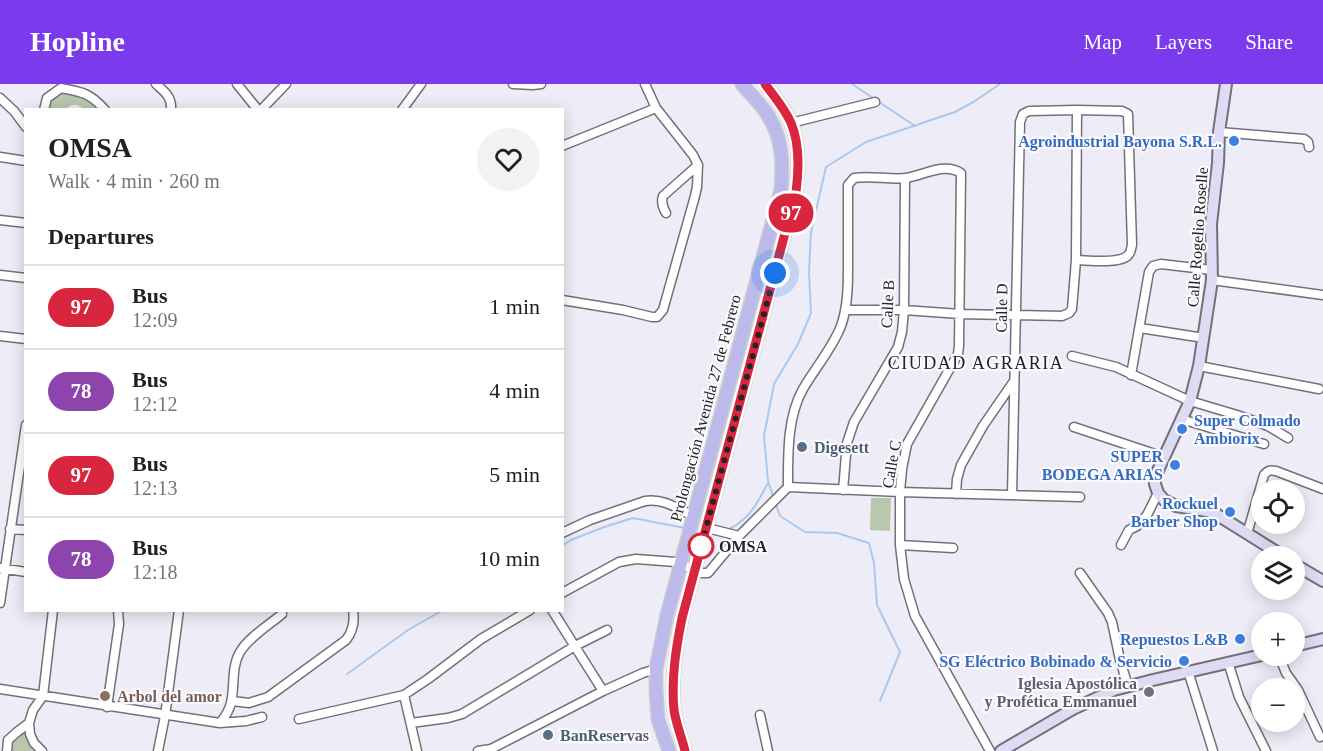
<!DOCTYPE html>
<meta charset="utf-8">
<style>
:root{--surface:#fff;--page:#f2f2f2;--text:#202124;--muted:#757577;--line:#e0e0e0;--accent:#7c3aed}
body{margin:0;font-family:Georgia,serif;background:var(--page);color:var(--text);height:100vh;display:flex;flex-direction:column;font-size:22px;white-space:nowrap}
*{box-sizing:border-box;margin:0}
p{font-size:20px;color:var(--muted)}
.icon{flex:none;width:33px;height:33px;fill:none;stroke:currentColor;stroke-width:2;stroke-linecap:round;stroke-linejoin:round}
.map{position:relative;flex:1;overflow:hidden}
.sheet{position:absolute;left:24px;top:24px;width:540px;height:504px;display:flex;flex-direction:column;background:var(--surface);border-radius:0px;box-shadow:0 3px 15px #0003}
.sheet>*{flex:none}
.badge{padding:0 12px;border-radius:20px;font-size:21px;line-height:39px}
.buttons{position:absolute;left:1251px;top:396px;display:grid;gap:12px}
.buttons a{display:grid;place-items:center;width:54px;height:54px;border-radius:50%;background:var(--surface);box-shadow:0 3px 15px #0003;font-size:30px}
.you{position:absolute;width:30px;height:30px;margin:-15px;border:4px solid #fff;border-radius:50%;background:#1a73e8;box-shadow:0 0 0 9px #1a73e833}
.map>.badge{position:absolute;translate:-50% -50%;box-shadow:0 0 0 3px #fff}
h2{padding:0 24px;font-size:22px;line-height:54px}
.round{display:grid;place-items:center;flex:none;width:63px;height:63px;border-radius:32px;background:var(--page)}
.summary{display:flex;align-items:center;justify-content:space-between;height:102px;padding:0 24px}
h1{font-size:28px;font-weight:600;line-height:45px}
ul{padding:0;list-style:none}
li{display:flex;align-items:center;gap:18px;height:84px;padding:0 24px;border-top:2px solid var(--line)}
li div{flex:1}
li b{display:block;font-size:22px}
li em{font-style:normal}
li .badge{min-width:66px;font-weight:700;text-align:center}
header{display:flex;align-items:center;gap:36px;box-sizing:border-box;height:84px;padding:0 30px;background:var(--accent);color:#fff}
header strong{font-size:28px}
nav{display:flex;gap:33px;margin-inline-start:auto;font-size:21px}
.map>svg:first-child{display:block}
</style>
<header>
<strong>Hopline</strong>
<nav><a>Map</a><a>Layers</a><a>Share</a></nav>
</header>
<div class="map">
<svg width="1323" height="667" viewBox="0 0 1323 667">
<rect width="100%" height="100%" fill="#eeecf6"/>
<path fill="#b9c8ad" d="M62 9C78 12 87 13 99 25H85L77 21H72L65 25 49 26 51 16Z
M871 414H891L890 447 870 446Z
M26 645 37 667H10L11 658Z"/>
<g fill="none" stroke-linecap="round" stroke-linejoin="round">
<path stroke="#abc9f0" stroke-width="2" d="M852 0 915 42
M773 412 768 397 764 352 774 300 798 260 811 229 809 189 811 148 826 83 866 58 955 28 975 17 1000 0
M775 418 780 432 805 448 837 449 869 459 874 479 877 521 900 568 880 617
M731 444C750 434 758 418 768 399
M562 462 571 456 604 443 633 434 685 444
M347 590 408 546 443 526"/>
<g stroke="#72717a" stroke-width="11">
<path id="street" d="M156 0C165 8 172 13 171 26
M237 0 258 26
M513 0 533 1 541 0
M0 14 14 27 26 43
M44 26 47 14 61 4C83 8 90 9 105 26
M261 26 286 0
M402 26 421 0
M791 39 875 18
M1219 48 1304 55 1308 58 1309 63
M562 62 656 24
M0 73 26 77
M666 129C663 124 661 118 663 112L698 81
M0 136 26 139
M0 191 26 194
M1212 196 1323 211
M562 216 623 226 652 233H657L663 226 695 112 697 103 698 81 693 71 656 24 645 0
M845 226H904L960 230 1062 232 1069 229 1072 225 1076 176 1077 26
M1140 244 1204 254
M0 252 26 255
M1072 272 1116 283 1190 317 1237 331 1268 342 1288 354
M1199 282 1319 305
M1131 291 1149 188 1153 182 1161 180 1212 186
M1181 335 1264 360
M1074 343 1164 373
M788 403C788 371 787 333 803 305 815 284 832 265 841 242 849 220 848 193 848 170 848 147 848 124 848 101L854 94C871 91 889 96 906 94 925 91 944 78 961 89L959 262 958 270 907 360 902 385 900 408V461L904 495 915 532 990 667
M788 403 900 408 1080 413
M843 406 847 359 854 338 898 263 902 248 904 226 905 94
M956 410 957 395 961 381 983 342 1014 297
M1012 411 1020 38 1023 30 1029 27 1077 26 1122 27 1128 30 1132 161C1131 164 1131 168 1129 170 1122 181 1087 176 1076 176
M707 444 739 452
M10 445 26 446
M562 449 590 436 645 417C663 414 677 424 693 432
M1247 450 1264 391C1268 386 1270 386 1276 387L1323 405
M900 461 953 464
M1121 461 1129 446 1137 442 1147 431 1158 409
M0 484 26 488
M1080 489 1108 529 1112 538 1120 576 1128 602
M562 509 619 478 636 475 676 478 688 483 698 489H708L739 452 788 403
M0 519 26 341
M552 526 603 607
M1279 572 1286 589 1298 606 1320 653
M1228 578 1239 613 1266 667
M1188 587 1213 667
M0 605 220 639 246 637 262 633
M404 611 417 667
M232 617 249 619 268 613 346 556C353 547 355 538 353 526
M107 623 119 540 118 526
M760 631 768 667
M299 635 404 611 428 595 481 555 530 526
M220 639C225 633 229 627 231 619 235 602 231 583 240 568 248 554 269 541 282 530
M411 639 448 634 462 630 575 562 607 546
M7 667 8 656 17 648 29 639
M42 667 34 659 30 650 29 639 33 626 43 612 53 526
M158 667 165 632 179 526
M478 667 491 665 603 607 643 589 656 585"/>
</g>
<g stroke="#72717a" stroke-width="14">
<path id="secondary" d="M1226 0 1219 48 1218 79 1211 140 1212 196 1199 282 1190 317 1160 382 1155 393V400L1158 409 1164 416 1176 422 1207 427 1216 430 1283 472
M1294 480 1323 497
M1294 562 1323 555
M1001 667 1073 625 1114 606 1153 596 1262 571"/>
</g>
<g stroke="#cacacb" stroke-width="15">
<path id="primary" d="M669 667 658 635 656 606V585L667 531 781 106C783 81 783 56 769 33 762 21 751 11 742 0
M685 667C682 654 676 640 674 626 671 595 676 564 682 534L796 108C799 85 800 60 791 39 785 25 774 12 765 0"/>
</g>
<use href="#street" stroke="#fff" stroke-width="8"/>
<use href="#secondary" stroke="#dedcf5" stroke-width="10"/>
<use href="#primary" stroke="#bcbaeb" stroke-width="12"/>
</g>
<g fill="none" stroke-linecap="round" stroke-linejoin="round">
<g stroke="#fff" stroke-width="14">
<path id="line" d="M685 667C682 654 676 640 674 626 671 595 676 564 682 534L796 108C799 85 800 60 791 39 785 25 774 12 765 0"/>
</g>
<use href="#line" stroke="#d7263d" stroke-width="9"/>
<path stroke="#242427" stroke-width="6" stroke-dasharray="0 10.8" d="M701 462 700 466 775 189"/>
</g>
<g fill="#3f7fe0" stroke="#fbfafe" stroke-width="2">
<circle cx="1234" cy="57" r="6"/>
<circle cx="1182" cy="345" r="6"/>
<circle cx="1175" cy="381" r="6"/>
<circle cx="1230" cy="428" r="6"/>
<circle cx="1240" cy="555" r="6"/>
<circle cx="1184" cy="577" r="6"/>
</g>
<g fill="#5c6f8a" stroke="#fbfafe" stroke-width="2">
<circle cx="802" cy="363" r="6"/>
<circle cx="548" cy="651" r="6"/>
</g>
<circle fill="#fff" stroke="#d7263d" stroke-width="3" cx="701" cy="462" r="12"/>
<circle fill="#6b7280" stroke="#fbfafe" stroke-width="2" cx="1149" cy="608" r="6"/>
<circle fill="#8d6e63" stroke="#fbfafe" stroke-width="2" cx="105" cy="612" r="6"/>
<g text-anchor="middle" stroke-width="4.5" stroke-linejoin="round" paint-order="stroke">
<g font-size="16" font-weight="bold" fill="#366cbe" stroke="#fbfafe" text-anchor="end">
<text x="1222" y="63">Agroindustrial Bayona S.R.L.</text>
<text x="1194" y="342" text-anchor="start">Super Colmado<tspan x="1194" dy="18">Ambiorix</tspan></text>
<text x="1163" y="378">SUPER<tspan x="1163" dy="18">BODEGA ARIAS</tspan></text>
<text x="1218" y="425">Rockuel<tspan x="1218" dy="18">Barber Shop</tspan></text>
<text x="1228" y="561">Repuestos L&amp;B</text>
<text x="1172" y="583">SG Eléctrico Bobinado &amp; Servicio</text>
</g>
<g font-size="16" fill="#242427" stroke="#fbfafe">
<text transform="translate(1197 153) rotate(-86)" y="6">Calle Rogelio Roselle</text>
<text transform="translate(887 220) rotate(-87)" y="6">Calle B</text>
<text transform="translate(1001 224) rotate(-89)" y="6">Calle D</text>
<text transform="translate(705 324) rotate(-75)" y="6">Prolongación Avenida 27 de Febrero</text>
<text transform="translate(891 380) rotate(-80)" y="6">Calle C</text>
</g>
<g font-size="16" font-weight="bold" fill="#4e5e75" stroke="#fbfafe" text-anchor="start">
<text x="814" y="369">Digesett</text>
<text x="560" y="657">BanReservas</text>
</g>
<g font-size="16" font-weight="bold" fill="#242427" stroke="#fbfafe" text-anchor="start">
<text x="719" y="468">OMSA</text>
</g>
<g font-size="16" font-weight="bold" fill="#5b616d" stroke="#fbfafe" text-anchor="end">
<text x="1137" y="605">Iglesia Apostólica<tspan x="1137" dy="18">y Profética Emmanuel</tspan></text>
</g>
<g font-size="16" font-weight="bold" fill="#785e54" stroke="#fbfafe" text-anchor="start">
<text x="117" y="618">Arbol del amor</text>
</g>
<g font-size="18" letter-spacing="1.5" fill="#242427" stroke="#fbfafe">
<text x="976" y="285">CIUDAD AGRARIA</text>
</g>
</g>
</svg>
<div class="buttons">
<a><svg class="icon" aria-label="locate" viewBox="0 0 24 24"><circle cx="12" cy="12" r="6"/><path d="M12 2v4M12 18v4M2 12h4M18 12h4"/></svg></a>
<a><svg class="icon" aria-label="layers" viewBox="0 0 24 24"><path d="M12 4l9 5-9 5-9-5zM3 14l9 5 9-5"/></svg></a>
<a>+</a>
<a>−</a>
</div>
<div class="you" style="left:775px;top:189px"></div>
<b class="badge" style="left:791px;top:129px;background:#d7263d;color:#fff">97</b>
<section class="sheet">
<div class="summary"><div><h1>OMSA</h1><p>Walk · 4 min · 260 m</p></div><a class="round"><svg class="icon" aria-label="heart" viewBox="0 0 24 24"><path d="M12 20l-8-8c-3-5 5-10 8-4 3-6 11-1 8 4z"/></svg></a></div>
<h2>Departures</h2>
<ul>
<li><span class="badge" style="background:#d7263d;color:#fff">97</span><div><b>Bus</b><p>12:09</p></div><em>1 min</em></li>
<li><span class="badge" style="background:#8e44ad;color:#fff">78</span><div><b>Bus</b><p>12:12</p></div><em>4 min</em></li>
<li><span class="badge" style="background:#d7263d;color:#fff">97</span><div><b>Bus</b><p>12:13</p></div><em>5 min</em></li>
<li><span class="badge" style="background:#8e44ad;color:#fff">78</span><div><b>Bus</b><p>12:18</p></div><em>10 min</em></li>
</ul>
</section>
</div>
